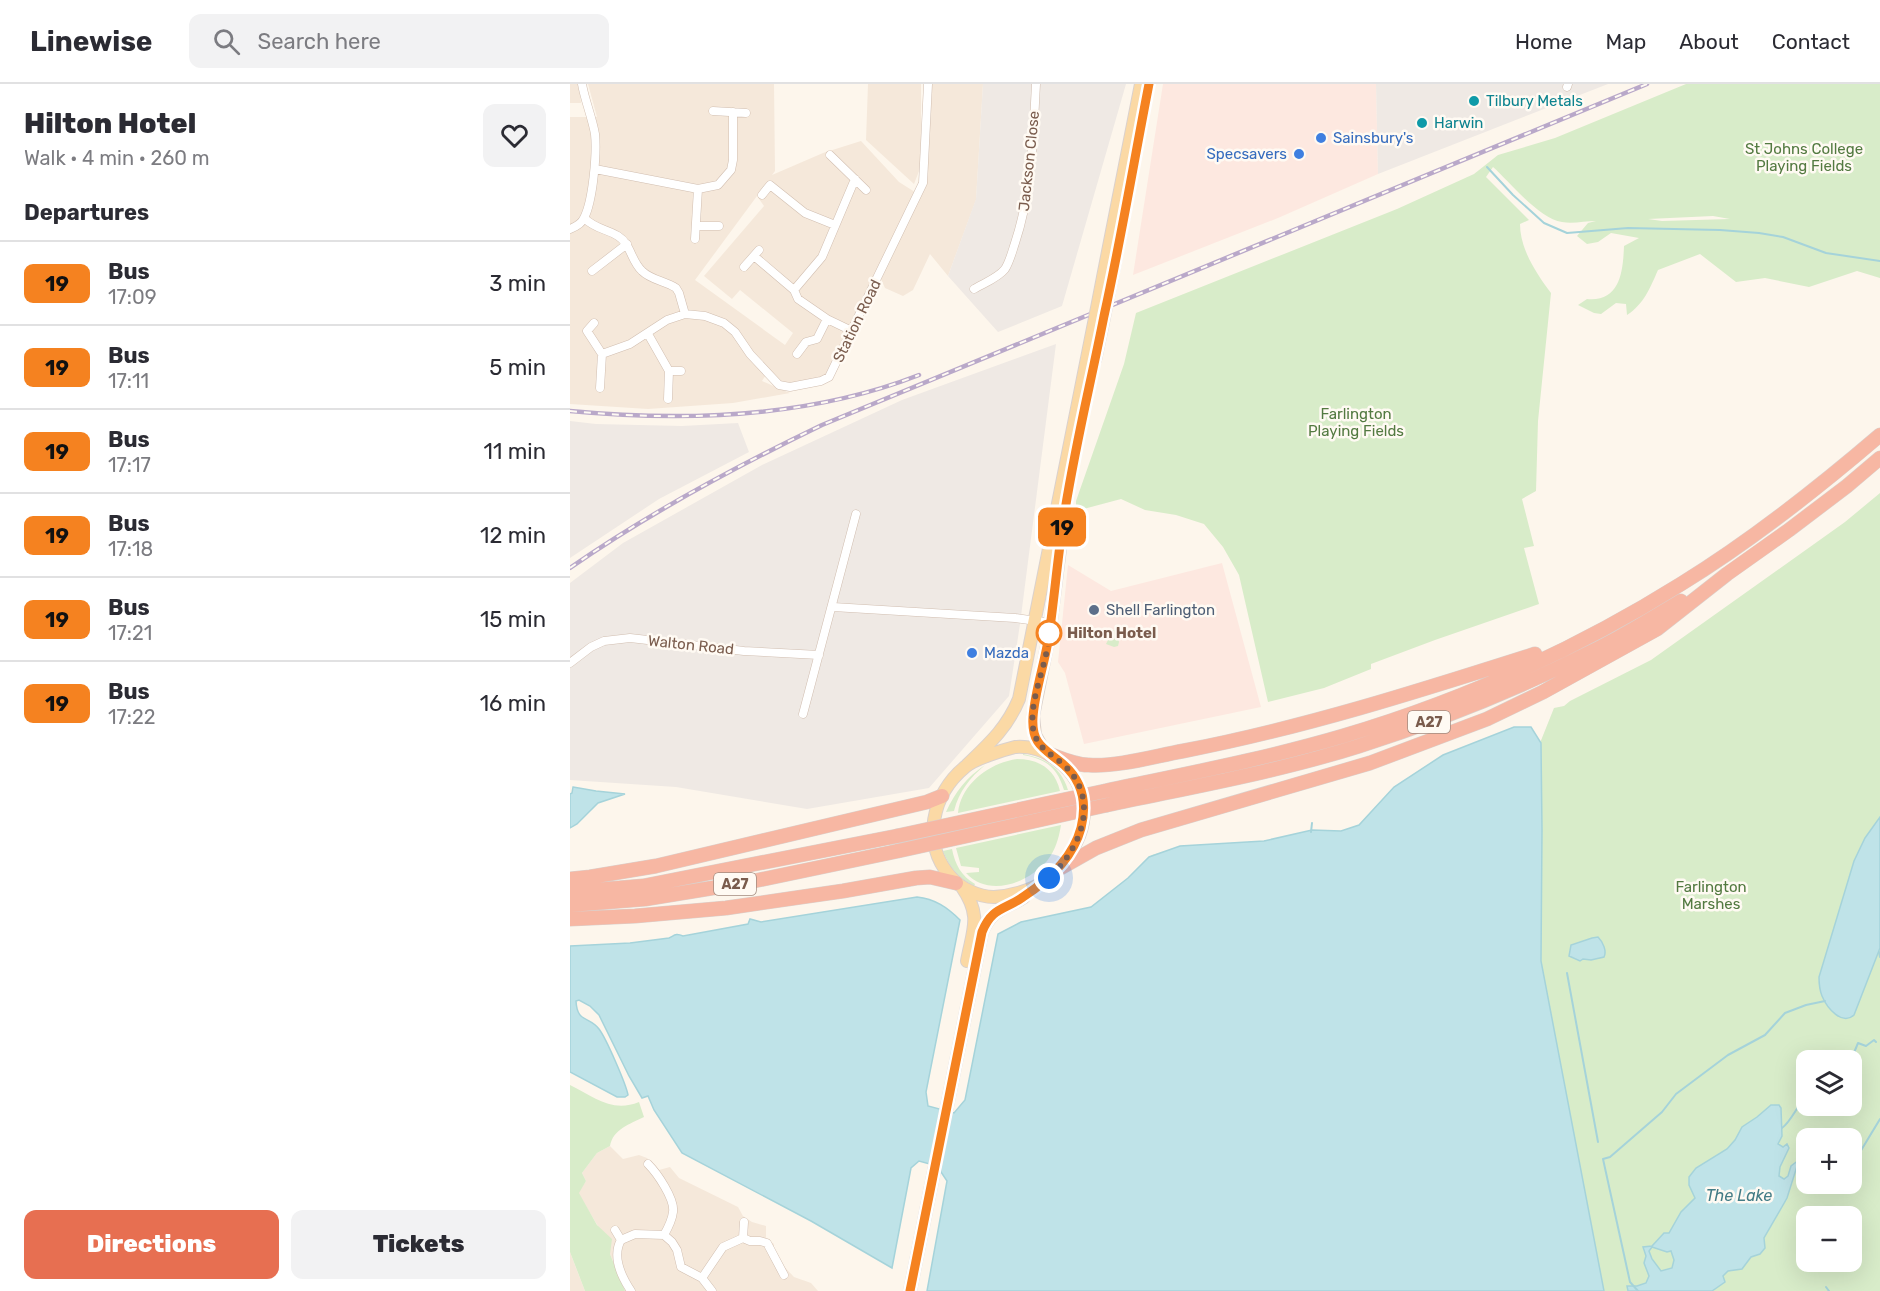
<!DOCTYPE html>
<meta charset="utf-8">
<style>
:root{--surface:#fff;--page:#f2f2f3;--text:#2b2b33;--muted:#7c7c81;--line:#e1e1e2;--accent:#e76f51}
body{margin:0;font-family:Rubik,sans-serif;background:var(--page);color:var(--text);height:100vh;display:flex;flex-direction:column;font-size:22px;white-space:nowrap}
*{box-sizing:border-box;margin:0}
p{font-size:20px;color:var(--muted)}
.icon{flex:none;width:33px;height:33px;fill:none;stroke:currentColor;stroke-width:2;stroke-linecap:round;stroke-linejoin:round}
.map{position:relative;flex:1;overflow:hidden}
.side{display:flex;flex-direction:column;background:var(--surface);width:570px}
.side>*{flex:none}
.badge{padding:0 12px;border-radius:9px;font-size:21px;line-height:39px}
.tools{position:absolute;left:1226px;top:966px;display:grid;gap:12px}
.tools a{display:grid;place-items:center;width:66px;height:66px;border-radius:12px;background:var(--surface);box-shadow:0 6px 24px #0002;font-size:30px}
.you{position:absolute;width:30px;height:30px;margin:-15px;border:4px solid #fff;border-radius:50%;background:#1a73e8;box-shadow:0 0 0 9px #1a73e833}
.map>.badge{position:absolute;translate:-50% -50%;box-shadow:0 0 0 3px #fff}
h2{padding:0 24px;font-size:22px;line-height:54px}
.round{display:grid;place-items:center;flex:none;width:63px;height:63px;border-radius:12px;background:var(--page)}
.overview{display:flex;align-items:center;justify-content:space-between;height:102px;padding:0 24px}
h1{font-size:28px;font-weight:800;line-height:45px}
.primary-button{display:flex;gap:12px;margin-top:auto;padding:12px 24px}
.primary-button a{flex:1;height:69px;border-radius:12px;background:var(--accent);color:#fff;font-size:24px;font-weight:800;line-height:69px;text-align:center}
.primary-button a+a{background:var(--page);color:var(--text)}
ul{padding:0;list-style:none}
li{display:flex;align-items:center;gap:18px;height:84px;padding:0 24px;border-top:2px solid var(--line)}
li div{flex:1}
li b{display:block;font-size:22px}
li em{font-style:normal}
li .badge{min-width:66px;font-weight:700;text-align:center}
header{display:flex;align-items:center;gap:36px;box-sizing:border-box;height:84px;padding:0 30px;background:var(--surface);border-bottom:2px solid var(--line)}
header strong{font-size:28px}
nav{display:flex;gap:33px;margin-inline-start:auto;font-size:21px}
.search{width:420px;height:54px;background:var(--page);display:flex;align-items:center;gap:15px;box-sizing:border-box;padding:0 21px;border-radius:12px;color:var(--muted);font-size:22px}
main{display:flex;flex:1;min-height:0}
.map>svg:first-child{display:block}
</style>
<header>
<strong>Linewise</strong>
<div class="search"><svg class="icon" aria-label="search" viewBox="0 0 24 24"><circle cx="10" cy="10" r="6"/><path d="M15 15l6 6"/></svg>Search here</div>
<nav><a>Home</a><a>Map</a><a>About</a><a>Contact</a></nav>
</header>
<main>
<section class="side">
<div class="overview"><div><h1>Hilton Hotel</h1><p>Walk · 4 min · 260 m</p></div><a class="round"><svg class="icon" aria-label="heart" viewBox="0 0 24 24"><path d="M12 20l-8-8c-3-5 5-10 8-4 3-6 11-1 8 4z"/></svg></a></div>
<h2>Departures</h2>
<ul>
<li><span class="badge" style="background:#f58220;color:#111">19</span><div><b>Bus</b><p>17:09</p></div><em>3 min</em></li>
<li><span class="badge" style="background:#f58220;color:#111">19</span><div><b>Bus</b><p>17:11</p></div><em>5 min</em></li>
<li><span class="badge" style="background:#f58220;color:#111">19</span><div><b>Bus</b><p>17:17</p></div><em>11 min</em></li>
<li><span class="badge" style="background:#f58220;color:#111">19</span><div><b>Bus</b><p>17:18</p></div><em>12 min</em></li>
<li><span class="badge" style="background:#f58220;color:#111">19</span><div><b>Bus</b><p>17:21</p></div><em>15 min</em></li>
<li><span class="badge" style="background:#f58220;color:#111">19</span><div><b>Bus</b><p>17:22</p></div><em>16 min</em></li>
</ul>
<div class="primary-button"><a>Directions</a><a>Tickets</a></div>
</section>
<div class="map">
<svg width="1310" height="1207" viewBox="0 0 1310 1207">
<rect width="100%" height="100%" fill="#fdf6ec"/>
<path fill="#f5e8da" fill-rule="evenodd" d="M0 0H9L11 19H0Z
M18 0H204L205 87 202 91 253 69 291 57 329 98 348 110 260 293 220 303 197 289 192 297 220 309 163 319 78 325 0 320V33H27ZM187 112 194 122 134 192 162 215 170 206 223 249 215 261 125 196Z
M298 0H351V82L344 100 296 56Z
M360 0H413L406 116 378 192 360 170 343 206 333 212 315 204 311 195 356 101Z
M40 1062 53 1075 69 1071 77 1074 89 1086 100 1083 109 1094 168 1123 173 1132 182 1138 196 1142V1154L204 1160V1172L224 1193 241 1199 248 1207H55L40 1170V1162L8 1109 16 1097 12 1089 27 1069Z
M0 1168 6 1184 15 1207H0Z"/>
<path fill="#fde8e0" d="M593 0H806L808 90 708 134 563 191Z
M652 479 691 623 514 660 495 589 488 578 498 481 541 507Z"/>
<path fill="#efe9e4" d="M413 0H556L492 222 428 248 378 192 406 115Z
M806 0H1038L808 90Z
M486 260 450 540 439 612 359 704 237 725 106 703 0 696V499L53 459 192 381 332 316Z
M0 337 26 340 112 342 168 339 179 368 89 415 0 474Z"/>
<path fill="#d8ecc9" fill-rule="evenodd" d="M1116 0H1310V194L1287 187 1239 203 1195 194 1166 198 1130 170 1088 186C1080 204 1074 220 1057 231L1056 220 1046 219 1031 230 1024 229 1008 221 1017 215C1050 218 1053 188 1054 162L1069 154 1041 149 1028 158 1017 160 1007 152 1018 139 1026 137C1015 137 1003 140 992 138 969 135 940 98 923 83L916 93 959 136 950 140C950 165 966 189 981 209L968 337 966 407 952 415 964 462 954 464 969 520 865 556 801 580V585L754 604 698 618 669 491 653 463 634 440 606 431 575 426 551 415 506 427V417L554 280 566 229 827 125 904 90 928 71 985 54ZM1143 132 1160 135 1092 137 1078 135Z
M1310 409V1207H960L446 1080 168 900 185 837 191 838 342 814C362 813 376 822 390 836L356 1008 358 1022 384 1029 395 1016 428 850 451 838 521 823 559 794 582 771 615 762 694 757 742 746 771 747 789 741 824 703 852 689 957 652 970 659 984 624 994 622 1000 617 1081 576 1275 438ZM1236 976H1281V1022H1236ZM1236 1054H1281V1100H1236ZM1236 1132H1281V1178H1236Z
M543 546H546L549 558 548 562 544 563 536 560Z
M453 670C475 674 491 683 498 706H494C487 683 476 675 453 671Z
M447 675C469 675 485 685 490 707L388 729C391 700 419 679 447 675Z
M415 681C400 694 389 707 384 727L376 728C385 708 397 693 415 681Z
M491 741C489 754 485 767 477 777 458 799 419 814 396 789L409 788V784L391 782 386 764Z
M382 765C385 780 391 792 405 800L404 802C389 794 379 783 373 767Z
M0 1001C24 1013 42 1029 69 1018L74 1033C60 1040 43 1045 40 1062L27 1069 12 1089 16 1097 9 1109 27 1141 42 1155 40 1170 55 1207H15L0 1168Z"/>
<path fill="#bfe3e8" stroke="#a5d3da" stroke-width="1.5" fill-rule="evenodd" d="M944 643H961L971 659 972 746 971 877 1034 1207H357L377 1097 371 1088V1083L349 1077 341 1084 322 1184 241 1137 112 1069 84 1026 78 1012 72 1014 59 992 29 931 20 922 9 916 6 917C7 939 19 932 29 945 36 954 56 1000 58 1011L55 1013H47L0 988V862L60 859 99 854C105 851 106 849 113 852L178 840 180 835 191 838 347 813C365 815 377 823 390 836L356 1008 358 1022 384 1029 395 1016 428 850 451 838 521 823 558 794 579 773 610 762 694 757 742 746 771 747 789 741 824 703 873 671Z
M3 703 26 707 55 710 28 719 7 740 0 744V710L2 709Z
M1310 733V864L1284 931C1272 942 1257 924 1252 912 1250 907 1249 900 1249 893L1284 777 1295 754Z
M1028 853C1033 858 1037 867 1034 873L1021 876 1013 875 1010 877 999 872 1001 861 1022 854Z
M1201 1021H1209L1211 1024 1212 1052 1208 1060 1213 1063 1217 1060 1219 1064 1210 1083 1209 1092 1214 1095 1218 1092 1221 1082 1229 1076 1217 1114 1194 1154 1195 1164 1190 1170 1181 1173 1172 1185 1158 1187 1153 1192 1155 1198 1142 1207H1058L1057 1202H1067L1076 1199 1079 1192 1074 1179 1076 1172 1073 1163 1082 1162 1094 1149H1099L1111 1128 1125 1114 1119 1101V1093L1126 1084 1157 1065 1165 1056 1172 1043 1187 1033ZM1082 1163 1097 1168 1101 1167 1104 1176 1102 1184 1091 1187 1082 1175 1079 1167Z"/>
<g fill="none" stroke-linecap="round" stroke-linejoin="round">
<path stroke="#a5d3da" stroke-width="2" d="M917 83 943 111 974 139 997 149 1058 144 1150 146 1189 149 1213 153 1256 169 1310 177
M741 748 742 739
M1309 868 1310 873
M997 889 1028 1058
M1261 976 1267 971 1279 976
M1281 976 1288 959 1296 962 1304 956 1306 958
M1212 1044C1220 1039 1228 1021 1236 1012
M1281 1083 1310 1035
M1264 1100 1272 1107
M1256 1203 1259 1207
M1068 1207 1060 1198 1033 1075 1040 1073 1092 1028 1106 1010 1158 971 1195 951 1215 929 1236 921 1255 917"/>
<g stroke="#d1beb0" stroke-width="9">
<path id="street" d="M997 3 998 0
M143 27 176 29
M260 71 296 106
M25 85 128 105 148 101 161 86 163 76V28
M192 111 200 101 235 129 265 141
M14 134C27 146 35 144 48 152 61 160 61 177 72 187 81 196 95 197 106 204L109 209 115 230
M126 142H149
M0 145C5 143 12 139 14 134 23 117 27 69 25 50 22 33 15 17 12 0
M125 155 128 105
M184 172 224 206 228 215 257 235 282 247
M174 183 189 166
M22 187 57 160
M404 205C414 199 428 194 435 185 440 177 442 168 445 159 462 108 463 54 466 0
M224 206 252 173 285 95
M24 239 17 247 32 270
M78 250 99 287 98 315
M227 270 236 258 247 255 257 235
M99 287H111
M30 304 32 270 60 260 97 236 115 230 135 232 154 239 165 248 180 270 209 301 220 303 251 297 259 293 353 99 358 0
M263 523 445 534 481 539
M0 579 21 563 34 557 60 554 174 567 249 571
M233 630 286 430
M78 1080C87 1089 105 1115 103 1128 102 1136 98 1144 94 1151
M45 1146 51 1156
M173 1154 174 1138
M132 1194 153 1163 173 1154 180 1157H190L197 1159 214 1191
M61 1207C51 1192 42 1172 51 1156L65 1150 94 1151 102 1158 107 1166 111 1183 132 1194 142 1207"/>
</g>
<g stroke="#dad1cd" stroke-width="14">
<path id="primary" d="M533 193 571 0
M542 193 555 125
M525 276 534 233
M445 663C462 662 473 666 487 676 523 702 520 744 495 776 488 785 481 793 472 799 459 807 440 812 424 813 408 813 390 804 380 792 351 759 362 710 395 683 404 675 433 666 445 663Z
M474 667 465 651 463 632 479 552 495 425
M397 681C419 660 437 644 449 615L525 234
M392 803C412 832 403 845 397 877
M340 1207 412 848C422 824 435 825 454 813"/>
</g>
<g stroke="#dad1cd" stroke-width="15">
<path id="highway" d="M479 670C492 675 505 681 519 681 547 683 585 672 613 667 733 644 849 607 965 570
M535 707C615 690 695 675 773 652 891 617 1007 565 1111 500 1181 457 1247 405 1310 351
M537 721C621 703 707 688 789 662 871 636 952 603 1029 564 1057 550 1084 533 1111 517
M487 786 526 764 571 746 800 679 917 635 973 608 1087 545 1157 490 1219 446 1277 402 1310 374
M0 795 20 793 86 782 357 718 372 712
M0 808 73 802 327 752
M0 821 75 815 179 798 328 767
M0 835 65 832 156 824 273 807 346 794 360 793 386 799"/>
</g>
<use href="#street" stroke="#fff" stroke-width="8"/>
<use href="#primary" stroke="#fbd9a5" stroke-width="12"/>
<use href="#highway" stroke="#f7b7a3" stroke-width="14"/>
<g stroke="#b9a8c9" stroke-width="4.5">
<path id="rail" d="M0 327C116 338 239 334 349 291
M0 484C79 429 165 383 252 341L1077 0"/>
</g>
<use href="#rail" stroke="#fffaf3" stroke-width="2" stroke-dasharray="7" stroke-linecap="butt"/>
<g stroke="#dad1cd" stroke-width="14" stroke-linecap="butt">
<path id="primary-bridge" d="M534 233 542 193
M525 234 533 193"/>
</g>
<g stroke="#dad1cd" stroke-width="15" stroke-linecap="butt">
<path id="highway-bridge" d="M327 752 535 707
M328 767 537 721"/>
</g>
<use href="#primary-bridge" stroke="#fbd9a5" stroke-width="12"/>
<use href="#highway-bridge" stroke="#f7b7a3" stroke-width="14"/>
</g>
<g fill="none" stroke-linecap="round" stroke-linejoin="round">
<g stroke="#fff" stroke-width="14">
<path id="line" d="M340 1207 412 848C422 823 435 826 453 813 479 796 503 774 511 744 517 720 513 698 494 681 476 665 461 662 463 633 465 606 475 579 479 551 484 516 487 481 492 446 502 374 520 303 534 232 551 155 564 77 579 0"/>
</g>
<use href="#line" stroke="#f58220" stroke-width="9"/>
<path stroke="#7a5c4d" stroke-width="6" stroke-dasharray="0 10.8" d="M479 549C478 580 459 614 463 644 466 664 481 669 494 681 531 716 511 764 479 794"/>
</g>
<g fill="#0f9aa8" stroke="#fffaf3" stroke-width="2">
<circle cx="904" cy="17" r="6"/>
<circle cx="852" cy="39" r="6"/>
</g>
<g fill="#3f7fe0" stroke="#fffaf3" stroke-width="2">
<circle cx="751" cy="54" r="6"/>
<circle cx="729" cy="70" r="6"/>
<circle cx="402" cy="569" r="6"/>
</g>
<circle fill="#5c6f8a" stroke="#fffaf3" stroke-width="2" cx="524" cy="526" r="6"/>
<circle fill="#fff" stroke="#f58220" stroke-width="3" cx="479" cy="549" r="12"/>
<g text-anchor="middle" stroke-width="5" stroke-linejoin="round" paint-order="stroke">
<g fill="#fffaf3" stroke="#a28b7f" stroke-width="1.5">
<rect x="838" y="627" width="42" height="22" rx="4.5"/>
<rect x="144" y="789" width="42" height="22" rx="4.5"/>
</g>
<g font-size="14" font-weight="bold" fill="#7a5c4d">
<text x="859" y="643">A27</text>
<text x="165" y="805">A27</text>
</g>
<g font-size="15" fill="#0d838f" stroke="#fffaf3" text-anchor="start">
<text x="916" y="22">Tilbury Metals</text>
<text x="864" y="44">Harwin</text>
</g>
<g font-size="15" fill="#366cbe" stroke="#fffaf3" text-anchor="start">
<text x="763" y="59">Sainsbury's</text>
<text x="717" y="75" text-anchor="end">Specsavers</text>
<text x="414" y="574">Mazda</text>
</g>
<g font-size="15" fill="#537a41" stroke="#fffaf3">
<text x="1234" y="70">St Johns College<tspan x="1234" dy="17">Playing Fields</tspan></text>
<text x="786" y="335">Farlington<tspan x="786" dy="17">Playing Fields</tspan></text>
<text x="1141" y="808">Farlington<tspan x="1141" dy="17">Marshes</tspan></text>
</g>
<g font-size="15" fill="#7a5c4d" stroke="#fffaf3">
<text transform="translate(459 77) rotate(-84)" y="5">Jackson Close</text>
<text transform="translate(287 237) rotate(-64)" y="5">Station Road</text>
<text transform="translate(121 561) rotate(6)" y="5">Walton Road</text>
</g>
<g font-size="15" fill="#4e5e75" stroke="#fffaf3" text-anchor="start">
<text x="536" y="531">Shell Farlington</text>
</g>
<g font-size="15" font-weight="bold" fill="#7a5c4d" stroke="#fffaf3" text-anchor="start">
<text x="497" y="554">Hilton Hotel</text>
</g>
<g font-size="16" font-style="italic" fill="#437c86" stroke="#fffaf3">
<text x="1169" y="1117">The Lake</text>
</g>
</g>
</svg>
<div class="tools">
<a><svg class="icon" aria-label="layers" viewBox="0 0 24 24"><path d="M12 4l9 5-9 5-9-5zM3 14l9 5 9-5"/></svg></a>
<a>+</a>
<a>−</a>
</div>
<div class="you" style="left:479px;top:794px"></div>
<b class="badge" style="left:492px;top:443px;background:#f58220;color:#111">19</b>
</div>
</main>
